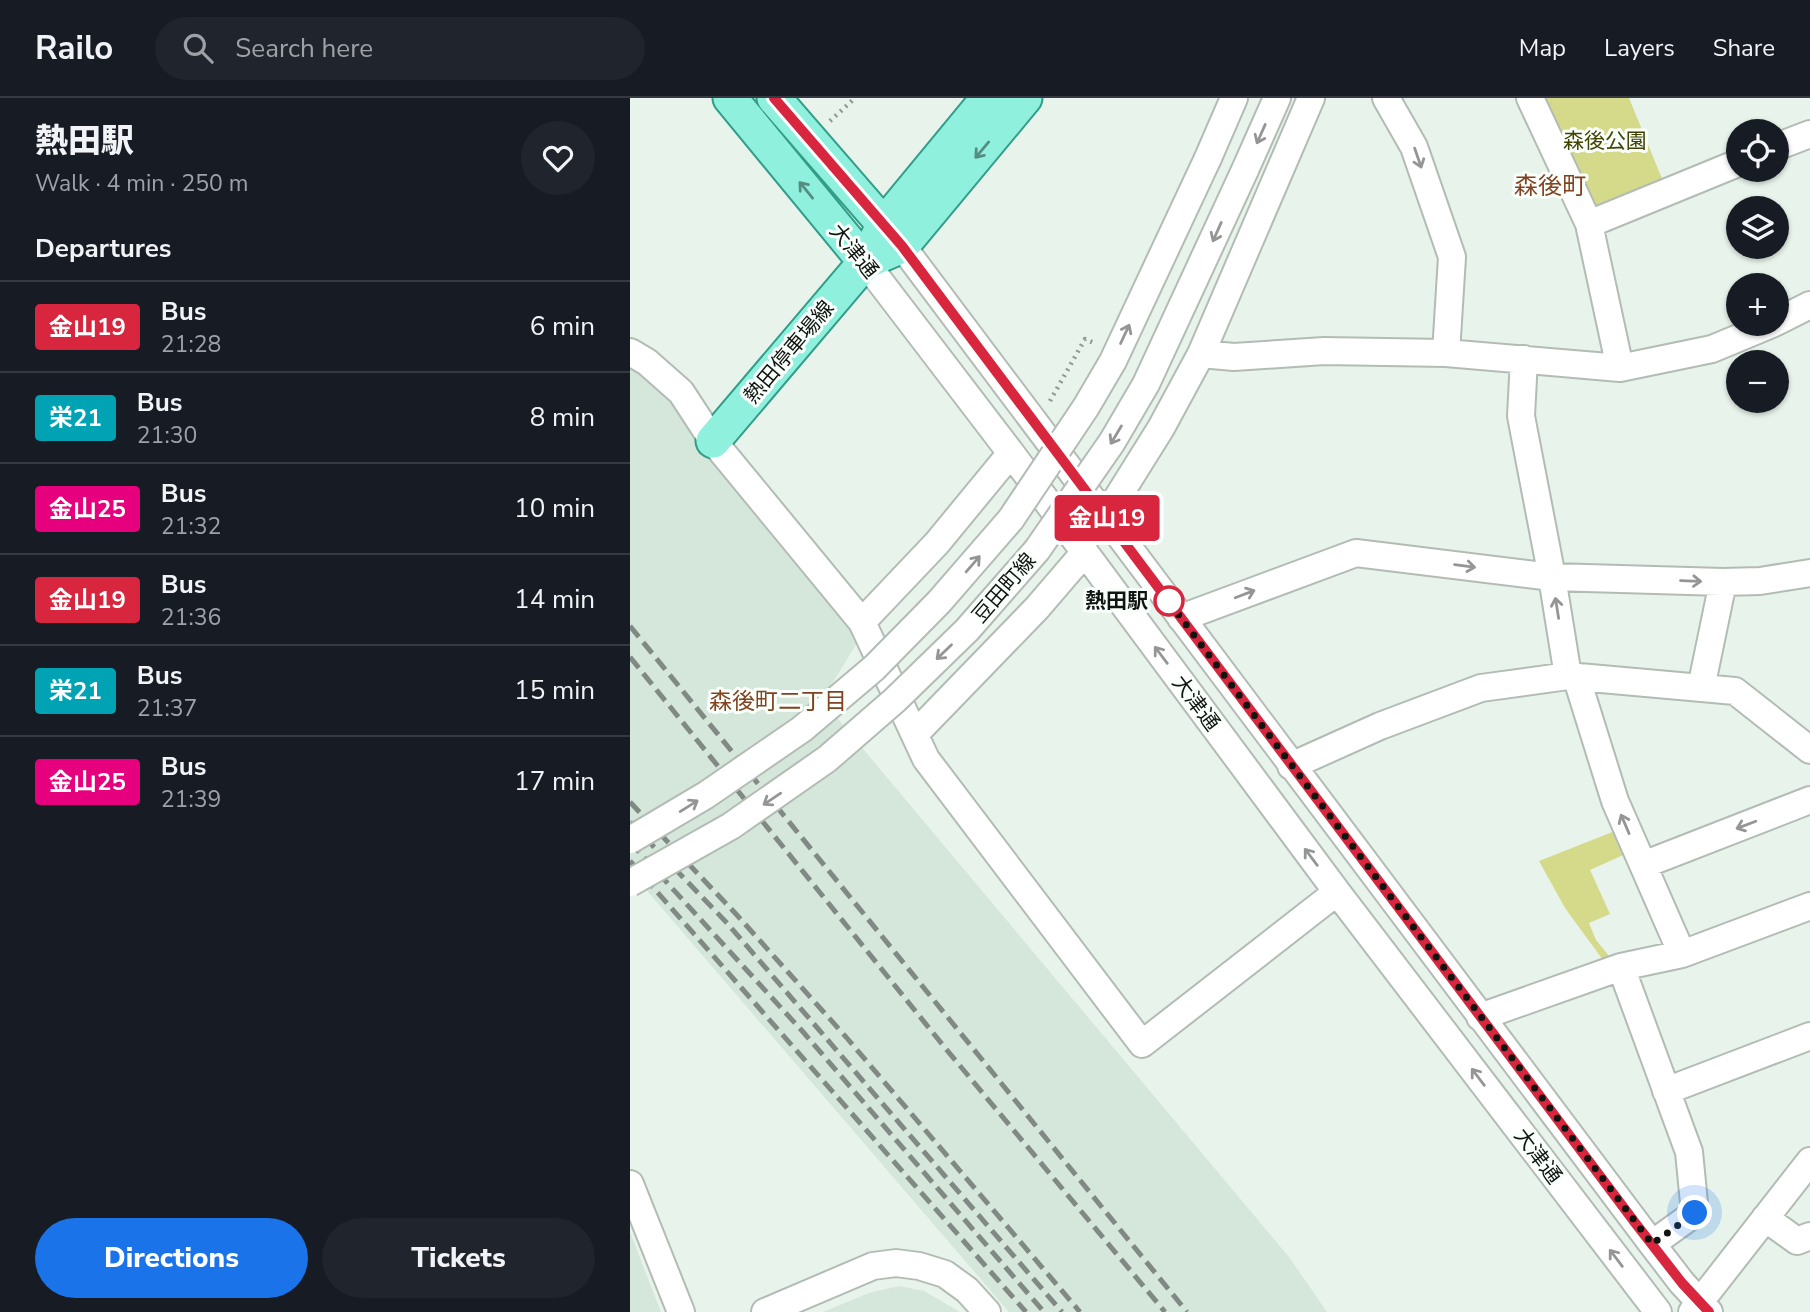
<!DOCTYPE html>
<meta charset="utf-8">
<style>
:root{--surface:#171b24;--page:#20242c;--text:#f1f3f6;--muted:#9ea1a6;--line:#363941;--accent:#1a73e8}
body{margin:0;font-family:"Nunito Sans","Noto Sans JP",sans-serif;background:var(--page);color:var(--text);height:100vh;display:flex;flex-direction:column;font-size:26px;white-space:nowrap}
*{box-sizing:border-box;margin:0}
p{font-size:23px;color:var(--muted)}
.icon{flex:none;width:38px;height:38px;fill:none;stroke:currentColor;stroke-width:2;stroke-linecap:round;stroke-linejoin:round}
.map{position:relative;flex:1;overflow:hidden}
.sheet{display:flex;flex-direction:column;background:var(--surface);width:630px}
.sheet>*{flex:none}
.badge{padding:0 14px;border-radius:5px;font-size:24px;line-height:46px}
.fabs{position:absolute;left:1096px;top:21px;display:grid;gap:14px}
.fabs a{display:grid;place-items:center;width:63px;height:63px;border-radius:50%;background:var(--surface);box-shadow:0 2px 5px #0004;font-size:35px}
.you{position:absolute;width:35px;height:35px;margin:-18px;border:5px solid #fff;border-radius:50%;background:#1a73e8;box-shadow:0 0 0 10px #1a73e833}
.map>.badge{position:absolute;translate:-50% -50%;box-shadow:0 0 0 4px #fff}
h2{padding:0 35px;font-size:26px;line-height:63px}
.round{display:grid;place-items:center;flex:none;width:74px;height:74px;border-radius:37px;background:var(--page)}
.summary{display:flex;align-items:center;justify-content:space-between;height:119px;padding:0 35px}
h1{font-size:33px;font-weight:800;line-height:52px}
.primary-button{display:flex;gap:14px;margin-top:auto;padding:14px 35px}
.primary-button a{flex:1;height:80px;border-radius:42px;background:var(--accent);color:#fff;font-size:28px;font-weight:800;line-height:80px;text-align:center}
.primary-button a+a{background:var(--page);color:var(--text)}
ul{padding:0;list-style:none}
li{display:flex;align-items:center;gap:21px;height:91px;padding:0 35px;border-top:2px solid var(--line)}
li div{flex:1}
li b{display:block;font-size:26px}
li em{font-style:normal}
li .badge{min-width:77px;font-weight:700;text-align:center}
header{display:flex;align-items:center;gap:42px;box-sizing:border-box;height:98px;padding:0 35px;background:var(--surface);border-bottom:2px solid var(--line)}
header strong{font-size:33px}
nav{display:flex;gap:38px;margin-inline-start:auto;font-size:24px}
.search{width:490px;height:63px;background:var(--page);display:flex;align-items:center;gap:18px;box-sizing:border-box;padding:0 24px;border-radius:38px;color:var(--muted);font-size:26px}
main{display:flex;flex:1;min-height:0}
.map>svg:first-child{display:block}
</style>
<header>
<strong>Railo</strong>
<div class="search"><svg class="icon" aria-label="search" viewBox="0 0 24 24"><circle cx="10" cy="10" r="6"/><path d="M15 15l6 6"/></svg>Search here</div>
<nav><a>Map</a><a>Layers</a><a>Share</a></nav>
</header>
<main>
<section class="sheet">
<div class="summary"><div><h1>熱田駅</h1><p>Walk · 4 min · 250 m</p></div><a class="round"><svg class="icon" aria-label="heart" viewBox="0 0 24 24"><path d="M12 20l-8-8c-3-5 5-10 8-4 3-6 11-1 8 4z"/></svg></a></div>
<h2>Departures</h2>
<ul>
<li><span class="badge" style="background:#d7263d;color:#fff">金山19</span><div><b>Bus</b><p>21:28</p></div><em>6 min</em></li>
<li><span class="badge" style="background:#00a3b4;color:#fff">栄21</span><div><b>Bus</b><p>21:30</p></div><em>8 min</em></li>
<li><span class="badge" style="background:#e6007e;color:#fff">金山25</span><div><b>Bus</b><p>21:32</p></div><em>10 min</em></li>
<li><span class="badge" style="background:#d7263d;color:#fff">金山19</span><div><b>Bus</b><p>21:36</p></div><em>14 min</em></li>
<li><span class="badge" style="background:#00a3b4;color:#fff">栄21</span><div><b>Bus</b><p>21:37</p></div><em>15 min</em></li>
<li><span class="badge" style="background:#e6007e;color:#fff">金山25</span><div><b>Bus</b><p>21:39</p></div><em>17 min</em></li>
</ul>
<div class="primary-button"><a>Directions</a><a>Tickets</a></div>
</section>
<div class="map">
<svg width="1180" height="1214" viewBox="0 0 1180 1214">
<rect width="100%" height="100%" fill="#e8f3eb"/>
<path fill="#d5e6da" d="M0 269 26 285 230 540 192 602 659 1159 697 1214H379L0 773Z
M0 1134 31 1214H0Z
M269 1188 294 1193 330 1214H193L239 1195Z"/>
<path fill="#d4da8a" d="M911 0H999L1035 88 973 114 963 109Z
M990 731 1000 754 960 772 980 816 959 825 966 842 984 864 976 866 935 810 909 763Z"/>
<g fill="none" stroke-linecap="round" stroke-linejoin="round">
<g stroke="#b2bcb5" stroke-width="30">
<path id="minor" d="M756 0 784 49 822 159 816 255
M900 0 959 126 990 270
M1146 49 1180 36
M578 60 604 0
M615 72 647 0
M959 126 1108 65
M272 148 1022 1146 1052 1185 1079 1214
M235 164 381 355 707 794 1028 1214
M1146 224 1180 207
M0 254 17 264 51 294 83 343 232 524 296 661 512 946 707 794
M571 256 604 259 694 253 816 255 990 270 1082 251 1142 226
M894 261 891 318 922 479 938 578
M476 418 531 330 571 256 681 0
M551 520 726 455 922 479 1093 484 1130 483 1180 475
M232 524 307 445 381 355
M946 578 985 703 1052 856
M1071 590 1093 484
M285 636 407 510 455 454
M661 668 750 628 851 590 938 578 1105 593 1180 652
M1013 767 1180 702
M991 869 1059 1054 1065 1115 1022 1146
M850 919 991 869 1052 856 1180 808
M1036 993 1180 938
M0 1086 51 1214
M1135 1120 1167 1143 1180 1138
M135 1214 243 1168 266 1165 289 1168 315 1176 337 1192 357 1214
M1062 1214 1180 1063"/>
</g>
<g stroke="#329d88" stroke-width="37">
<path id="major" d="M100 0 235 164
M144 0 268 143
M235 164 272 148 395 0
M83 343 235 164 254 126 358 0"/>
</g>
<path stroke="#919993" stroke-width="4.5" stroke-dasharray="2 5" stroke-linecap="butt" d="M200 23 225 0
M420 303 455 241 464 245"/>
<use href="#minor" stroke="#fff" stroke-width="26"/>
<use href="#major" stroke="#8ff0dd" stroke-width="33"/>
<path stroke="#818984" stroke-width="5" stroke-dasharray="14 7" stroke-linecap="butt" d="M0 528 557 1214
M0 559 316 951 535 1214
M0 704 106 816 216 939 450 1214
M0 724 97 825 432 1214
M0 744 174 935 414 1214
M0 763 396 1214"/>
<g stroke="#b2bcb5" stroke-width="30" stroke-linecap="butt">
<path id="minor-bridge" d="M0 742 76 697 172 631 244 570 309 504 381 421 456 309 483 263 578 60
M0 785 101 728 197 661 265 602 337 532 407 452 482 344 516 286 615 72"/>
</g>
<use href="#minor-bridge" stroke="#fff" stroke-width="26"/>
</g>
<defs><path id="oneway-shaft" d="M-6 0H5M1.5-3L5.5 0L1.5 3" fill="none" stroke-width="1.6" stroke-linecap="round" stroke-linejoin="round" transform="scale(1.75)"/></defs>
<g stroke="#949694">
<use href="#oneway-shaft" transform="translate(631 36) rotate(114)"/>
<use href="#oneway-shaft" transform="translate(788 60) rotate(71)"/>
<use href="#oneway-shaft" transform="translate(587 134) rotate(114)"/>
<use href="#oneway-shaft" transform="translate(495 236) rotate(-65)"/>
<use href="#oneway-shaft" transform="translate(486 337) rotate(121)"/>
<use href="#oneway-shaft" transform="translate(343 466) rotate(-49)"/>
<use href="#oneway-shaft" transform="translate(835 468) rotate(7)"/>
<use href="#oneway-shaft" transform="translate(1061 483) rotate(2)"/>
<use href="#oneway-shaft" transform="translate(615 496) rotate(-21)"/>
<use href="#oneway-shaft" transform="translate(927 510) rotate(-99)"/>
<use href="#oneway-shaft" transform="translate(314 554) rotate(136)"/>
<use href="#oneway-shaft" transform="translate(531 557) rotate(-127)"/>
<use href="#oneway-shaft" transform="translate(142 701) rotate(146)"/>
<use href="#oneway-shaft" transform="translate(59 708) rotate(-32)"/>
<use href="#oneway-shaft" transform="translate(995 726) rotate(-113)"/>
<use href="#oneway-shaft" transform="translate(1116 727) rotate(159)"/>
<use href="#oneway-shaft" transform="translate(681 759) rotate(-127)"/>
<use href="#oneway-shaft" transform="translate(848 979) rotate(-127)"/>
<use href="#oneway-shaft" transform="translate(986 1160) rotate(-127)"/>
</g>
<g stroke="#568d82">
<use href="#oneway-shaft" transform="translate(352 52) rotate(130)"/>
<use href="#oneway-shaft" transform="translate(176 92) rotate(-129)"/>
</g>
<g fill="none" stroke-linecap="round" stroke-linejoin="round">
<g stroke="#fff" stroke-width="16">
<path id="line" d="M144 0 272 148 1006 1126 1052 1185 1079 1214"/>
</g>
<use href="#line" stroke="#d7263d" stroke-width="10"/>
<path stroke="#111512" stroke-width="7" stroke-dasharray="0 12.6" d="M539 503 536 500 1022 1146 1065 1115"/>
</g>
<circle fill="#fff" stroke="#d7263d" stroke-width="3.5" cx="539" cy="503" r="14"/>
<g text-anchor="middle" stroke-width="6" stroke-linejoin="round" paint-order="stroke">
<g font-size="21" fill="#424303" stroke="#f9fffa">
<text x="975" y="50">森後公園</text>
</g>
<g font-size="21" fill="#111512" stroke="#f9fffa">
<text transform="translate(224 153) rotate(51)" y="7">大津通</text>
<text transform="translate(159 254) rotate(-50)" y="7">熱田停車場線</text>
<text transform="translate(374 490) rotate(-49)" y="7">豆田町線</text>
<text transform="translate(566 605) rotate(53)" y="7">大津通</text>
<text transform="translate(908 1058) rotate(53)" y="7">大津通</text>
</g>
<g font-size="21" font-weight="bold" fill="#111512" stroke="#f9fffa" text-anchor="end">
<text x="518" y="510">熱田駅</text>
</g>
<g font-size="23" fill="#834221" stroke="#f9fffa">
<text x="148" y="611">森後町二丁目</text>
</g>
<g font-size="24" fill="#834221" stroke="#f9fffa">
<text x="920" y="96">森後町</text>
</g>
</g>
</svg>
<div class="fabs">
<a><svg class="icon" aria-label="locate" viewBox="0 0 24 24"><circle cx="12" cy="12" r="6"/><path d="M12 2v4M12 18v4M2 12h4M18 12h4"/></svg></a>
<a><svg class="icon" aria-label="layers" viewBox="0 0 24 24"><path d="M12 4l9 5-9 5-9-5zM3 14l9 5 9-5"/></svg></a>
<a>+</a>
<a>−</a>
</div>
<div class="you" style="left:1065px;top:1115px"></div>
<b class="badge" style="left:477px;top:420px;background:#d7263d;color:#fff">金山19</b>
</div>
</main>
